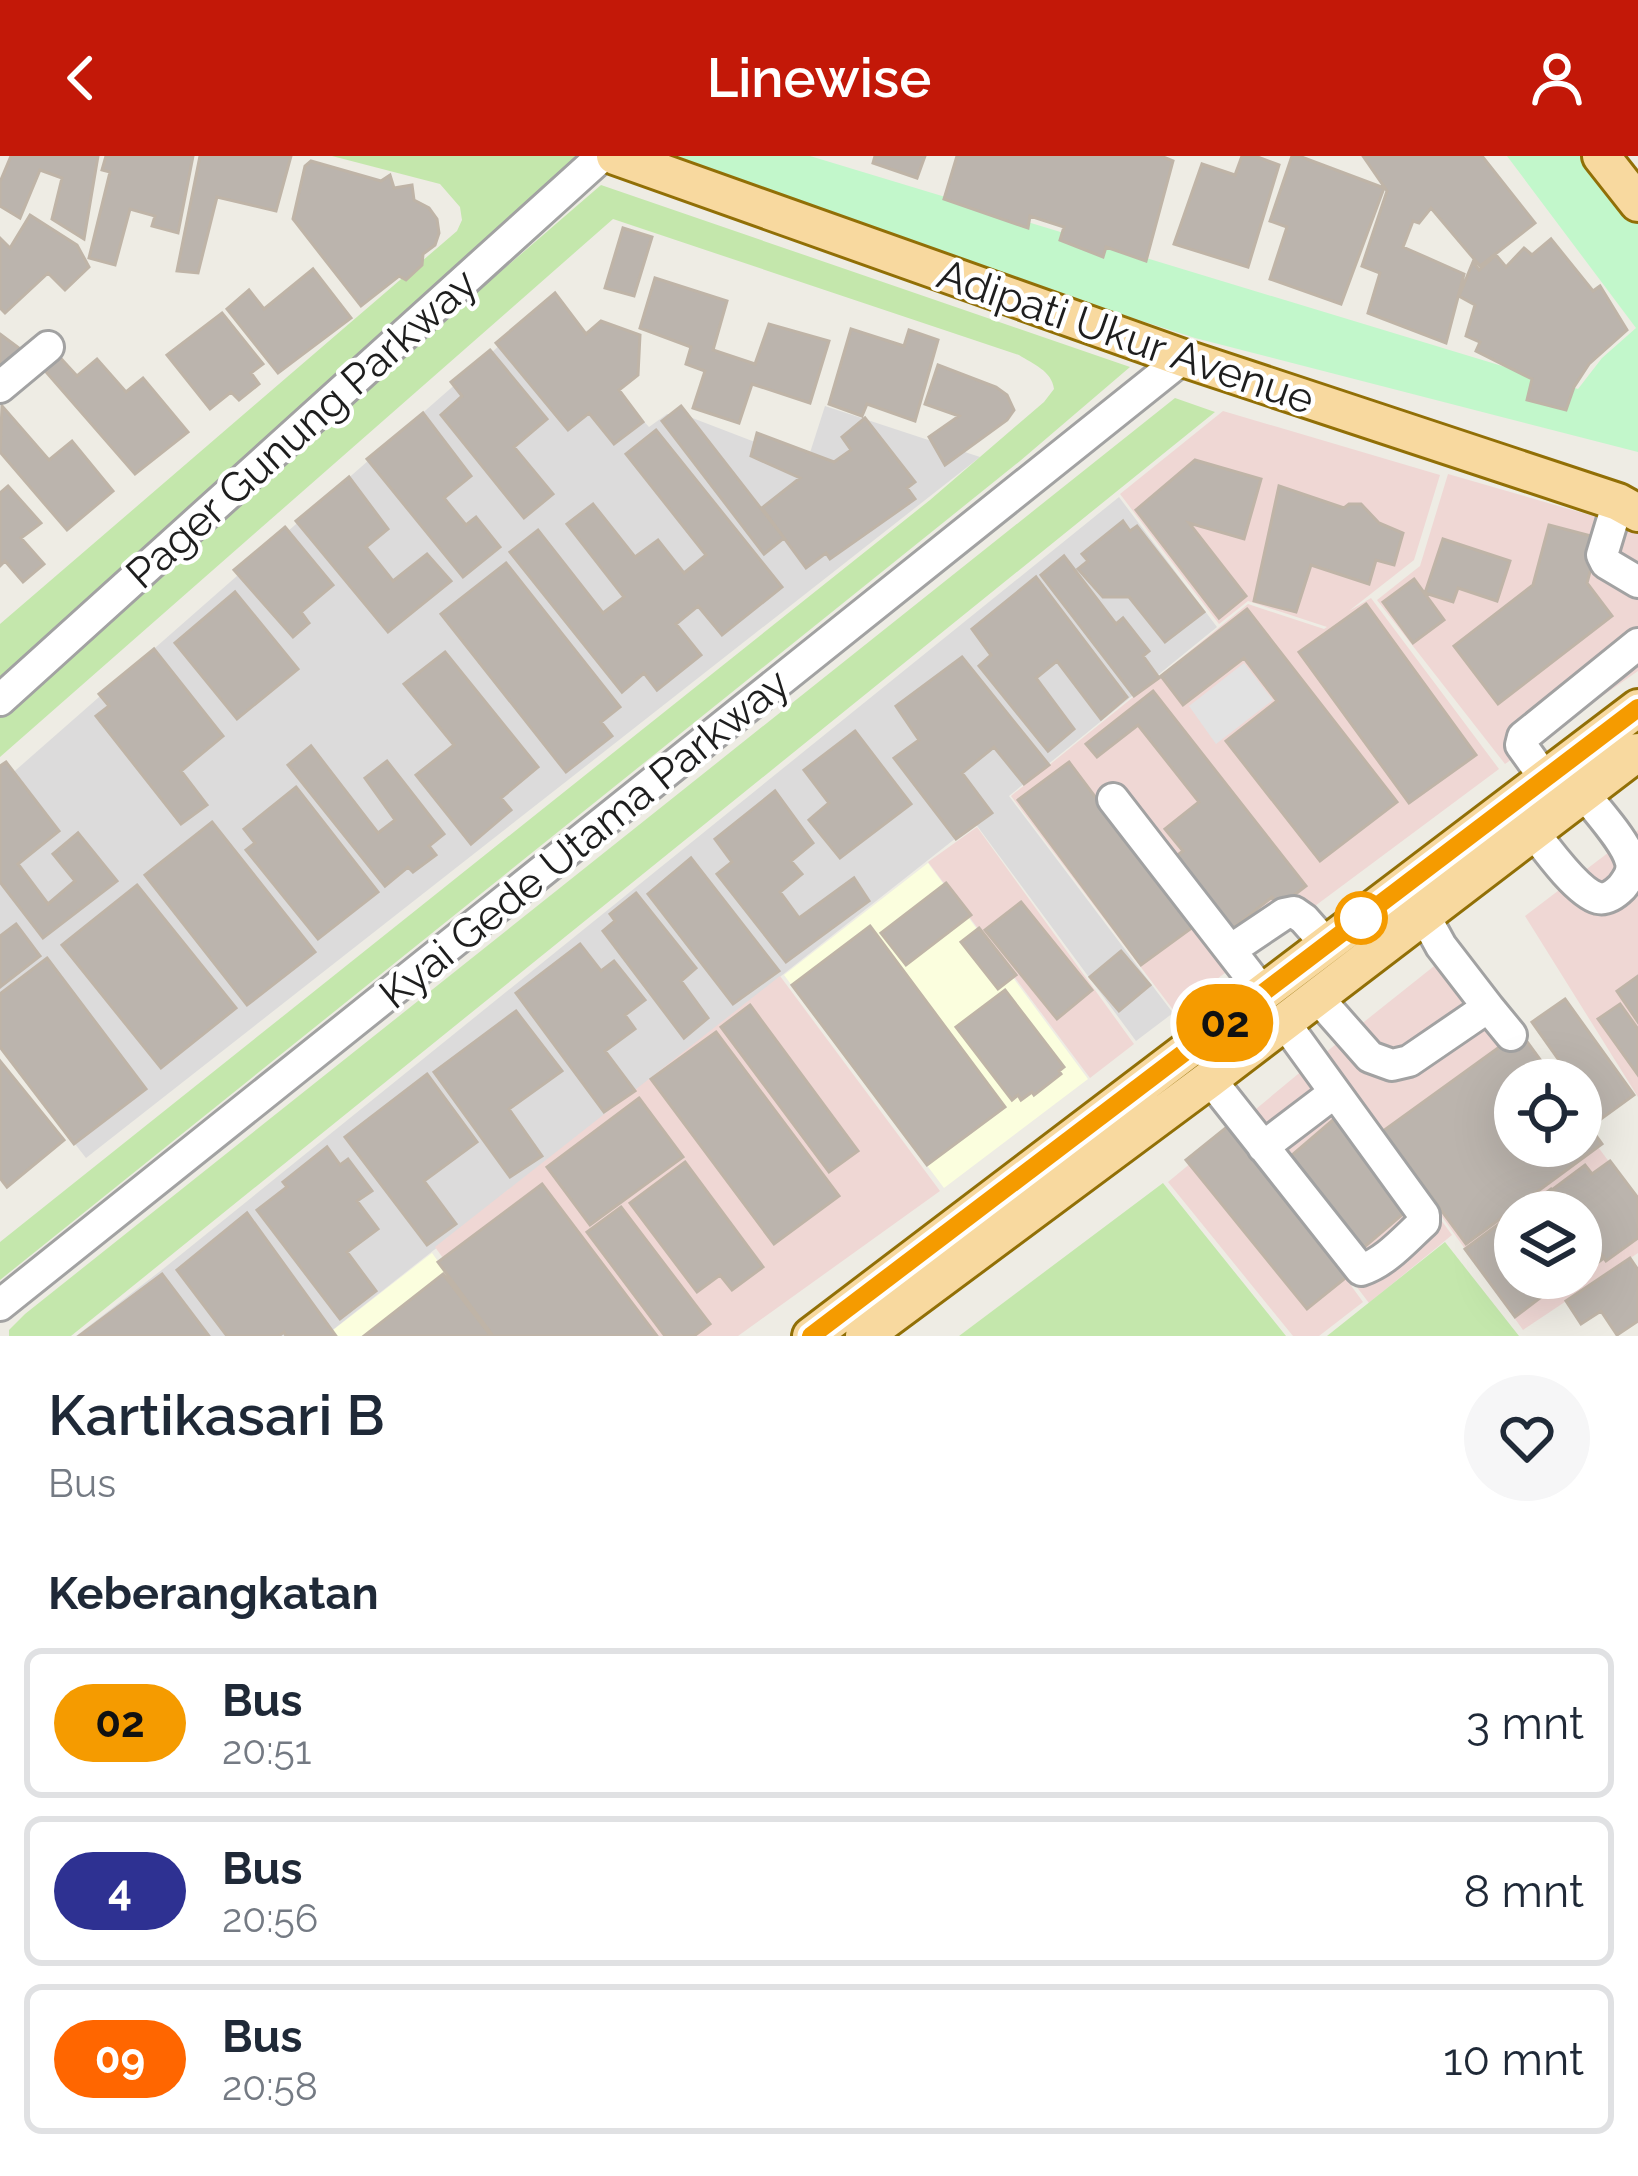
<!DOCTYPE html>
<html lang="id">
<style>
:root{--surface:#fff;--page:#f6f6f7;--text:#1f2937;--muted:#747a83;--line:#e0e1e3;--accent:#c31808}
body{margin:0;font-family:Raleway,sans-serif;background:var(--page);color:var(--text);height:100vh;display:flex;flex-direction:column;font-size:45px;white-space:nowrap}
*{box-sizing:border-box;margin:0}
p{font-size:39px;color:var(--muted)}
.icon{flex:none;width:66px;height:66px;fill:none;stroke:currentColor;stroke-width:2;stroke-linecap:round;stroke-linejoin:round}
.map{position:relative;height:1180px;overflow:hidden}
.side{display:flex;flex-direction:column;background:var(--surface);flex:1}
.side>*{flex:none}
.badge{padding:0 24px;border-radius:39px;font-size:42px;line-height:78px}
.controls{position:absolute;left:1494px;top:903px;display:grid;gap:24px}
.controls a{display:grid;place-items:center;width:108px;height:108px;border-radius:50%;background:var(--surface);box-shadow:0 12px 48px #0002;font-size:60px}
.map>.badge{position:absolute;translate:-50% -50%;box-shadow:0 0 0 6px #fff}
h2{padding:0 48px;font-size:45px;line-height:108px}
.round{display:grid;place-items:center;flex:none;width:126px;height:126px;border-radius:63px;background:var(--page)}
.overview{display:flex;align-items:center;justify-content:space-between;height:204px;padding:0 48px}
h1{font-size:57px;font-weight:600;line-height:90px}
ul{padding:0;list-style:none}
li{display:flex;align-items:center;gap:36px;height:150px;margin:0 24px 18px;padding:0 24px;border:6px solid var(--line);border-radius:18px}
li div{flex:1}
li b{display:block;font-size:45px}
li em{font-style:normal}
li .badge{min-width:132px;font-weight:700;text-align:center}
header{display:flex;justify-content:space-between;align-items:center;height:156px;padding:0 48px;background:var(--accent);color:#fff;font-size:54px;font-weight:600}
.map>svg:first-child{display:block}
</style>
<header><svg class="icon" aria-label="back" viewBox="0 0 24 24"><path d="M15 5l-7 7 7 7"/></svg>Linewise<svg class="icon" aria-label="person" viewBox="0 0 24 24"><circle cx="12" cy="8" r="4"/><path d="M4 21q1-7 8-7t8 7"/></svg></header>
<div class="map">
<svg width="1638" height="1180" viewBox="0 0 1638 1180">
<rect width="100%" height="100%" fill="#eeece4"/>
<path fill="#dcdbdb" d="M541 153 649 271 667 258H682L807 306 825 250 980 301 86 1002 0 892V628Z
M1119 341 1217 471 1009 640 1173 857 1136 885 975 667 325 1180H76L163 1113Z"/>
<path fill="#efd7d4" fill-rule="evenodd" d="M1223 255 1440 319 1414 404 1349 455 1371 442 1499 613 1174 855 1011 640 1248 448 1324 473 1327 471 1248 445 1219 468 1120 338Z
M1448 318 1638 373V515L1505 608 1377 444 1420 410Z
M977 671 1134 888 1090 922 928 706Z
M1638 674V941L1525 760Z
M1453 795 1548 924H1515V990H1581V968L1638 1045V1097L1523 1174 1325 897ZM1515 1056H1581V1122H1515Z
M780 820 940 1035 738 1180H499L435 1091Z
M1321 899 1452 1079 1369 1147 1250 991 1363 1146 1319 1180H1293L1168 1026Z"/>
<path fill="#fbfede" d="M928 707 1088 923 944 1032 784 819Z
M432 1097 492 1180H329L328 1178Z"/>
<path fill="#c4e7ac" d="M332 0H600L0 528V468L457 75 462 64 460 51 440 28Z
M601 29 1130 211 1020 305 0 1124V1086L930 344 1044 246 1054 233C1052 215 1033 208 1019 199L613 63 0 601V548Z
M1175 242 1215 256 71 1180H9V1174L25 1158Z
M1163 1027 1286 1180H959Z
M1445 1086 1519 1180H1327Z"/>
<path fill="#c2f7cb" d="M625 0H810L1578 233 1602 202 1636 172 1507 0H1591L1638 63V296L1195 182Z"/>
<path fill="#e2e2e2" d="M1244 507 1273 544 1216 588 1189 550Z"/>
<path fill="#bbb4ad" stroke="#bfb4a7" stroke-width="3" d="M11 0H98L84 83 52 63 62 22 40 14 20 62 0 50V26Z
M106 0H193L178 77 152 70 155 60 130 53 115 109 89 102 110 16 102 14Z
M200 0H291L276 55 217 41 198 117 177 115Z
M875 0H925L917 22 873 7Z
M957 0H1161L1173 5 1146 105 1106 91 1103 101 1060 84 1064 71 1030 60 1028 72 944 43Z
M1242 0H1255L1279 9 1248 111 1174 88 1202 8 1235 19Z
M1292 0H1299L1384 32 1341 148 1270 123 1287 71 1270 65Z
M1363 0H1482L1535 67 1480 110 1431 52 1419 67 1413 65 1403 91 1464 118 1446 187 1368 157 1380 117 1362 110 1387 35Z
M311 5 381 25 390 19 394 32 412 29 414 44 429 52 437 63 439 77 435 89 423 98 422 109 406 124 399 120 361 150 293 63 305 10Z
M30 59 77 89 89 111 65 134 48 117 5 157 0 152V82L10 92Z
M623 72 652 81 634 140 605 132Z
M1551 83 1593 135 1600 130 1627 174 1589 208 1574 231 1566 254 1527 244 1532 223 1476 195 1480 186 1466 180 1475 149 1459 140 1473 106 1479 114 1496 99 1506 111 1524 92 1532 99Z
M313 113 351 162 278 217 227 153 249 134 264 153Z
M655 122 727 145 713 194 755 208 769 168 829 185 810 247 752 228 739 267 693 252 705 215 686 208 691 191 640 172Z
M555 137 586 178 601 165 640 179 638 219 619 234 643 266 614 288 589 257 568 274 496 187Z
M222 157 263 208 251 217 259 228 239 244 231 236 210 253 167 199Z
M851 173 904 190 909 174 938 184 915 265 867 248 862 260 829 248Z
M0 178 31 201 0 227Z
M490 194 547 263 514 291 553 338 524 362 441 259 462 240 451 226Z
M55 196 77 220 97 203 126 236 143 222 188 276 135 318 40 209Z
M938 209 996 231 1007 239 1014 254 1007 264 945 309 929 281 959 260 925 248Z
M2 250 49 304 72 285 113 335 67 374 0 296Z
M681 250 784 382 764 398 662 265Z
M423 257 471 320 444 342 466 369 476 361 500 391 463 421 367 303Z
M865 262 915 326 907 332 915 343 830 403 826 397 806 412 762 352 800 322 751 300 757 277 834 306 851 294 842 281Z
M656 274 782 431 722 479 698 450 676 468 701 499 657 534 644 517 622 536 510 396 538 374 603 457 624 441 567 368 593 348 635 401 658 384 684 417 706 399 626 298Z
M1195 304 1261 323 1244 383 1189 367 1246 440 1219 462 1136 354Z
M349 321 388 373 366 391 393 425 427 398 451 425 388 476 296 365Z
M8 330 41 367 21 382 44 408 23 426 5 405 0 410V337Z
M1279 330 1344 352 1349 348H1361L1379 367 1403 377 1394 409 1376 404 1369 428 1311 409 1296 456 1254 445Z
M1123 365 1130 375 1137 370 1204 456 1165 486 1129 441H1103L1078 413 1088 405 1082 398Z
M1549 369 1599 382 1587 427 1612 460 1498 548 1454 490 1533 429Z
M285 371 333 429 301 456 309 467 293 481 234 414Z
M1443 383 1510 405 1497 445 1458 432 1453 446 1425 437Z
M1064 400 1116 468 1123 462 1149 495 1143 500 1159 522 1134 540 1041 419Z
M506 407 620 551 601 566 612 580 566 616 441 458Z
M1036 421 1127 541 1101 563 1057 505 1036 522 1074 573 1048 595 979 510 991 499 972 473Z
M1414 423 1444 464 1413 487 1383 446Z
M235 436 298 513 237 563 175 487Z
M1366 448 1476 599 1409 647 1299 496Z
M1247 453 1397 646 1320 705 1226 585 1277 545 1244 502 1183 549 1161 520Z
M154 493 223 580 181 615 207 649 181 668 96 560 109 550 99 538Z
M445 496 538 611 501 642 511 654 471 688 416 619 454 589 404 528Z
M962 501 1049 609 1024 628 994 591 962 617 992 657 956 683 894 602 919 584 896 550Z
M1153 535 1306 730 1280 750 1272 741 1228 776 1171 704 1183 695 1165 673 1199 646 1138 569 1097 601 1086 588Z
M855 575 911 648 840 702 809 664 829 647 804 614Z
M311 590 378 677 395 664 365 622 387 605 444 678 429 690 436 699 413 716 408 711 385 730 288 609Z
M6 606 59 675 18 708 48 748 75 725 53 698 78 677 117 725 43 782 0 726V610Z
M1069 606 1193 771 1141 809 1018 644Z
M296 631 378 736 318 783 246 694 255 687 244 673Z
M775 635 813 687 791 705 802 718 780 736 799 762 854 722 869 745 786 806 717 718 732 706 715 683Z
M212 666 315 796 247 849 145 719Z
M691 702 779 815 733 848 648 738Z
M946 727 971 759 906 809 881 777Z
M137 729 236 852 161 912 62 789Z
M636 737 696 812 681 825 708 862 684 882 603 775 615 765 610 758Z
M1021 746 1092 834 1057 863 985 774Z
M16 768 40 800 0 831V780Z
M870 770 1005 951 927 1009 792 829Z
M979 772 1016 819 998 833 961 786Z
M580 788 601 815 614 805 645 844 625 859 635 873 605 895 635 935 604 956 516 837Z
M1121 795 1150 829 1119 855 1090 821Z
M47 802 146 933 74 988 0 891V838Z
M1638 820V866L1617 835Z
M1005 834 1064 911 1059 915 1061 918 1034 939 1032 936 1021 944 1018 939 1012 944 956 871Z
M1565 843 1634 939 1601 963 1581 935V924H1573L1532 866Z
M1620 848 1638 873V919L1598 863Z
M750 849 858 995 829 1016 721 871Z
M516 855 562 915 509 953 542 1000 510 1021 434 916Z
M716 876 839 1040 774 1088 651 923Z
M1520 876 1555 924H1515V990H1581V959L1602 988 1466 1088 1383 975Z
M0 905 64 984 7 1031 0 1022Z
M427 918 477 986 424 1025 456 1068 427 1089 345 981Z
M639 942 683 1001 590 1069 547 1011Z
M1334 963 1411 1051 1361 1094 1284 1006Z
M1233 966 1354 1115 1307 1153 1186 1004Z
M327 991 340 1009 348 1003 372 1035 357 1045 378 1073 347 1096 376 1135 340 1163 257 1054 287 1031 283 1026Z
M1610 1005 1638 1042V1082L1606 1105 1581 1071V1056H1570L1553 1033 1585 1009 1592 1018Z
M685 1006 763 1111 732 1134 720 1119 697 1136 630 1047Z
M542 1028 657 1180H493L438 1106Z
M1551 1033 1569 1056H1520Z
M621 1051 710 1168 694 1180H665L587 1076Z
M247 1057 336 1180H286L284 1176 279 1180H227L177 1114Z
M1511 1059 1515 1064V1122H1558L1561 1126 1515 1161 1465 1093Z
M1581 1072 1604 1102 1581 1119Z
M1630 1102 1638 1114V1165L1617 1179 1601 1155 1581 1168 1566 1145Z
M162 1118 209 1180H79Z
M443 1118 491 1180H364Z"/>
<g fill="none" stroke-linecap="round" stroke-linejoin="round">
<g stroke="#a2a2a2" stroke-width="36">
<path id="minor" d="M0 231 48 191
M1618 346 1602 399 1606 407 1638 426
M0 544 602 0
M1544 621 1521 589 1523 581 1638 488
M1113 643 1264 838
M1532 674C1545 691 1577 736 1598 742 1607 744 1615 738 1622 731 1628 723 1633 716 1631 706 1626 685 1596 654 1583 636
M1232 793 1284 758 1294 756 1304 763 1327 789
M1317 841 1370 901 1392 909 1409 905 1488 851 1441 790 1424 759
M1488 851 1511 879
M1210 923 1361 1114C1386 1106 1405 1083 1424 1066V1059L1284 866
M1263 991 1334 937
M0 1149 1183 202"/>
</g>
<g stroke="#916f06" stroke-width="42">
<path id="major" d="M615 0 1183 202 1618 346 1638 357
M1601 0 1638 47
M811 1180 1638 552
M864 1180 1210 923 1638 596"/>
</g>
<use href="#minor" stroke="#fff" stroke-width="30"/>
<use href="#major" stroke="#f8d99f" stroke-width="36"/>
</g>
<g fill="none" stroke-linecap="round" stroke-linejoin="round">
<g stroke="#fff" stroke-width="27">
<path id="line" d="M811 1180 1638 552"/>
</g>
<use href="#line" stroke="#f59b00" stroke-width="18"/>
</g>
<circle fill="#fff" stroke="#f59b00" stroke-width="6" cx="1361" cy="762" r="24"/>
<g text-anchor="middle" stroke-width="9" stroke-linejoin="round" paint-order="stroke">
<g font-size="42" fill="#1e1e1e" stroke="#fff">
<text transform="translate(1126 180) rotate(19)" y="15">Adipati Ukur Avenue</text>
<text transform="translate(301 272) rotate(-42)" y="15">Pager Gunung Parkway</text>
<text transform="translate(584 682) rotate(-39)" y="15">Kyai Gede Utama Parkway</text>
</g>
</g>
</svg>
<div class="controls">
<a><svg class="icon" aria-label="locate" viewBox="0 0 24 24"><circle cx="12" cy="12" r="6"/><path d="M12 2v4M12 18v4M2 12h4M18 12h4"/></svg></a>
<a><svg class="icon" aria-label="layers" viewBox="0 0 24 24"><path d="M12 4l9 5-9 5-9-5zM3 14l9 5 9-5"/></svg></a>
</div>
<b class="badge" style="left:1225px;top:867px;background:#f59b00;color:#111">02</b>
</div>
<section class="side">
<div class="overview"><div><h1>Kartikasari B</h1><p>Bus</p></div><a class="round"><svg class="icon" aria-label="heart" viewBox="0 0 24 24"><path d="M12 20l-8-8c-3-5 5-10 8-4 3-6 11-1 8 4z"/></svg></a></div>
<h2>Keberangkatan</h2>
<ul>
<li><span class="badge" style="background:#f59b00;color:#111">02</span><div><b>Bus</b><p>20:51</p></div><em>3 mnt</em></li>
<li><span class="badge" style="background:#2e3192;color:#fff">4</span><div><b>Bus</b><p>20:56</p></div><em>8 mnt</em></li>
<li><span class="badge" style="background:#f60;color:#fff">09</span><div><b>Bus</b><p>20:58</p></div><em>10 mnt</em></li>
</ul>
</section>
